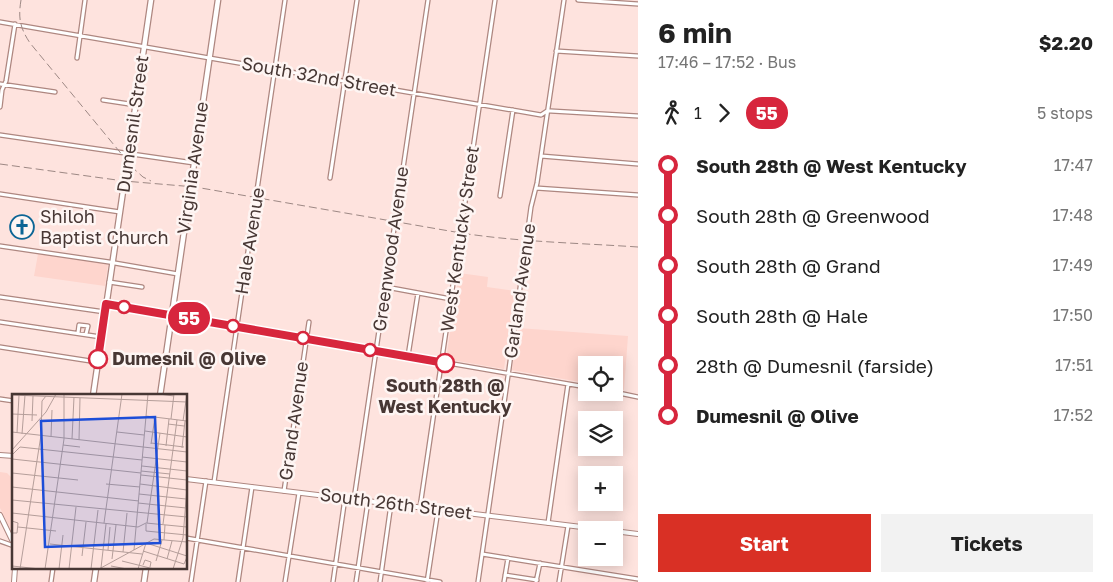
<!DOCTYPE html>
<meta charset="utf-8">
<style>
:root{--surface:#fff;--page:#f2f2f2;--text:#222;--muted:#767676;--accent:#d93025}
body{margin:0;font-family:"Golos Text",sans-serif;background:var(--page);color:var(--text);height:100vh;display:flex;flex-direction:column;font-size:19px;white-space:nowrap}
*{box-sizing:border-box;margin:0}
p{font-size:16px;color:var(--muted)}
.icon{flex:none;width:28px;height:28px;fill:none;stroke:currentColor;stroke-width:2;stroke-linecap:round;stroke-linejoin:round}
.map{position:relative;flex:1;overflow:hidden}
.drawer{display:flex;flex-direction:column;background:var(--surface);width:475px}
.drawer>*{flex:none}
.badge{padding:0 10px;border-radius:16px;font-size:18px;line-height:32px}
.fabs{position:absolute;left:578px;top:356px;display:grid;gap:10px}
.fabs a{display:grid;place-items:center;width:45px;height:45px;border-radius:0px;background:var(--surface);box-shadow:0 2px 12px #0003;font-size:25px}
.map>.badge{position:absolute;translate:-50% -50%;box-shadow:0 0 0 2px #fff}
.legs{display:flex;align-items:center;gap:8px;height:55px;padding:0 20px;font-size:16px}
.legs p{margin-inline-start:auto}
.overview{display:flex;align-items:center;justify-content:space-between;height:85px;padding:0 20px}
h1{font-size:28px;font-weight:700;line-height:38px}
.action{display:flex;gap:10px;margin-top:auto;padding:10px 20px}
.action a{flex:1;height:58px;border-radius:0px;background:var(--accent);color:#fff;font-size:20px;font-weight:700;line-height:58px;text-align:center}
.action a+a{background:var(--page);color:var(--text)}
ul{padding:0 20px;list-style:none}
li{display:flex;align-items:center;gap:18px;height:50px;font-size:19px}
li i{display:grid;place-items:center;width:8px;height:100%;margin:0 6px;background:currentColor}
li i::after{content:'';width:12px;height:12px;margin:-6px;border:4px solid;border-radius:50%;background:var(--surface)}
li p{margin-inline-start:auto}
li:first-child i{background:linear-gradient(#0000 50%,currentColor 0)}
li:last-child i{background:linear-gradient(currentColor 50%,#0000 0)}
main{display:flex;flex:1;min-height:0}
.map>svg:first-child{display:block}
</style>
<main>
<div class="map">
<svg width="638" height="582" viewBox="0 0 638 582">
<rect width="100%" height="100%" fill="#fee3de"/>
<path fill="#fed5cd" d="M38 254 108 264 105 286 34 276Z
M459 273 488 277 487 287 515 291 504 369 446 359Z
M518 328 628 336 624 390 614 388V365H586V383L512 370Z
M0 472 7 473 14 480V536L0 508Z"/>
<g fill="none" stroke-linecap="round" stroke-linejoin="round">
<g stroke="#ae8780" stroke-width="5.5">
<path id="minor" d="M578 0 638 4
M0 22 541 115 547 111H551L638 116
M556 51 638 56
M77 58 85 0
M0 84 55 92
M103 100 136 105
M0 107 2 90 6 81 15 24
M0 135 194 163
M541 156 638 164
M330 178 357 0
M536 188 638 195
M0 194 120 212
M500 196 513 110
M0 246 109 262 178 274
M109 282 142 287
M386 287 451 299
M0 297 105 312
M107 304 586 387
M0 322 101 337
M78 333 79 325 88 326 86 334
M0 347 97 362
M408 356 418 293
M614 392 638 397
M0 399 14 401
M214 482 285 0
M284 491 309 322
M354 499 428 0
M420 507 495 0
M548 523 568 384
M186 538 440 582
M0 541 14 546
M482 554 638 579
M505 575 537 580
M51 582 53 568
M191 582 206 481
M238 582 252 487
M285 582 299 493
M333 582 345 498
M356 582 368 501
M380 582 391 504
M427 582 438 510
M478 582 509 369 531 207 537 183 564 0
M504 582 508 558
M536 582 540 563
M559 582 568 526"/>
</g>
<g stroke="#ae8780" stroke-width="6">
<path id="tertiary" d="M0 455 14 456
M186 479 606 530
M0 515 14 544
M614 531 638 534
M14 582 15 568"/>
</g>
<g stroke="#ae8780" stroke-width="7">
<path id="secondary" d="M93 396 151 0
M160 396 218 0
M94 582 96 568
M144 582 146 568"/>
</g>
<use href="#minor" stroke="#fff" stroke-width="3"/>
<use href="#tertiary" stroke="#fff" stroke-width="4"/>
<use href="#secondary" stroke="#fff" stroke-width="4.5"/>
<path stroke="#9d8884" stroke-width="1" stroke-dasharray="8 4" stroke-linecap="butt" d="M21 0C18 18 20 28 30 43L133 168 143 177 151 181
M0 164 124 181 195 187 461 233C519 242 579 243 638 247"/>
</g>
<g fill="none" stroke-linecap="round" stroke-linejoin="round">
<g stroke="#fff" stroke-width="11">
<path id="line-1" d="M98 359 106 304 445 363"/>
</g>
<use href="#line-1" stroke="#d7263d" stroke-width="8"/>
</g>
<defs>
<g id="church-ring" transform="scale(1.25)"><circle r="9.5" fill="#fef5f3" stroke="#0c6595" stroke-width="1.5"/><path d="M-1.2-6h2.4v3.5h3.3v2.4h-3.3V6h-2.4V-.1h-3.3v-2.4h3.3Z" fill="#0c6595"/></g>
</defs>
<g fill-rule="evenodd">
<use href="#church-ring" x="22" y="227"/>
</g>
<g fill="#fff" stroke="#d7263d" stroke-width="2.5">
<circle cx="124" cy="307" r="6"/>
<circle cx="233" cy="326" r="6"/>
<circle cx="303" cy="338" r="6"/>
<circle cx="370" cy="350" r="6"/>
<circle cx="98" cy="359" r="9"/>
<circle cx="445" cy="363" r="9"/>
</g>
<g text-anchor="middle" stroke-width="5" stroke-linejoin="round" paint-order="stroke">
<g font-size="18" fill="#473734" stroke="#fef5f3">
<text transform="translate(319 77) rotate(10)" y="6">South 32nd Street</text>
<text transform="translate(133 124) rotate(-82)" y="6">Dumesnil Street</text>
<text transform="translate(193 168) rotate(-82)" y="6">Virginia Avenue</text>
<text transform="translate(460 239) rotate(-82)" y="6">West Kentucky Street</text>
<text transform="translate(250 241) rotate(-81)" y="6">Hale Avenue</text>
<text transform="translate(391 249) rotate(-82)" y="6">Greenwood Avenue</text>
<text transform="translate(520 291) rotate(-82)" y="6">Garland Avenue</text>
<text transform="translate(294 421) rotate(-82)" y="6">Grand Avenue</text>
<text transform="translate(396 504) rotate(7)" y="6">South 26th Street</text>
</g>
<g font-size="18" fill="#473734" stroke="#fef5f3" text-anchor="start">
<text x="40" y="223">Shiloh<tspan x="40" dy="21">Baptist Church</tspan></text>
</g>
<g font-size="18" font-weight="bold" fill="#473734" stroke="#fef5f3" text-anchor="start">
<text x="112" y="365">Dumesnil @ Olive</text>
<text x="445" y="392" text-anchor="middle">South 28th @<tspan x="445" dy="21">West Kentucky</tspan></text>
</g>
</g>
<g transform="translate(12 394)">
<rect width="175" height="175" fill="#fee3de"/>
<path fill="none" stroke="#b59e9a" stroke-width="1" d="M147 0 162 2M0 1 175 8M0 20 25 21M134 22 175 27M159 25 162 0M20 27 21 2M171 27 175 0M156 30 172 32M133 37 175 43M0 38 175 58M105 38 132 41M5 39 7 1M10 40 13 1M39 43 40 16M60 45 62 3M67 46 68 4M139 49 172 53M139 50 143 23M51 51 68 53M154 52 157 25M170 54 173 27M0 56 34 18 44 0M0 61 8 53 130 66M130 63 175 68M0 65 129 79M130 72 175 77M129 77 158 80M0 79 66 86M129 81 175 86M94 90 128 93M128 90 175 96M0 93 127 107M127 100 174 105M0 106 175 123M126 109 174 114M0 119 126 133 134 129 175 133M0 127 6 129 5 139H0M92 129 110 0M135 129 148 39M134 130V137L175 141M151 130 165 26M6 133 44 137M152 146 153 131M38 150 130 160M96 156 98 133M122 156 136 0M131 157 172 170 175 163M111 158 115 119M70 162 74 128M100 165 104 131M155 165 160 147M110 167 142 175M144 167 150 146M131 171 133 166 139 168 138 173M0 172 28 175M99 172 115 175M89 174 94 130M8 175 29 41 30 7 34 2M33 175 52 45V0M47 175 51 141M57 175 64 113M79 175 86 116M87 175 142 145 175 148M126 175 134 149 175 162M161 175 171 144 175 93"/>
<path fill="#1d4ed8" fill-opacity="0.15" stroke="#1d4ed8" stroke-width="2.5" d="M143 23 148 149 33 153 29 27Z"/>
<rect width="175" height="175" fill="none" stroke="#473734" stroke-width="2.5"/>
</g>
</svg>
<div class="fabs">
<a><svg class="icon" aria-label="locate" viewBox="0 0 24 24"><circle cx="12" cy="12" r="6"/><path d="M12 2v4M12 18v4M2 12h4M18 12h4"/></svg></a>
<a><svg class="icon" aria-label="layers" viewBox="0 0 24 24"><path d="M12 4l9 5-9 5-9-5zM3 14l9 5 9-5"/></svg></a>
<a>+</a>
<a>−</a>
</div>
<b class="badge" style="left:189px;top:318px;background:#d7263d;color:#fff">55</b>
</div>
<section class="drawer">
<div class="overview"><div><h1>6 min</h1><p>17:46 – 17:52 · Bus</p></div><b>$2.20</b></div>
<div class="legs"><svg class="icon" aria-label="walk" viewBox="0 0 24 24"><circle cx="13" cy="4" r="2"/><path d="M13 8l-2 6 4 7M11 14l-3 7M7 12l3-4h3l4 4"/></svg>1<svg class="icon" aria-label="forward" viewBox="0 0 24 24"><path d="M9 5l7 7-7 7"/></svg><b class="badge" style="background:#d7263d;color:#fff">55</b><p>5 stops</p></div>
<ul>
<li><i style="color:#d7263d"></i><b>South 28th @ West Kentucky</b><p>17:47</p></li>
<li><i style="color:#d7263d"></i><span>South 28th @ Greenwood</span><p>17:48</p></li>
<li><i style="color:#d7263d"></i><span>South 28th @ Grand</span><p>17:49</p></li>
<li><i style="color:#d7263d"></i><span>South 28th @ Hale</span><p>17:50</p></li>
<li><i style="color:#d7263d"></i><span>28th @ Dumesnil (farside)</span><p>17:51</p></li>
<li><i style="color:#d7263d"></i><b>Dumesnil @ Olive</b><p>17:52</p></li>
</ul>
<div class="action"><a>Start</a><a>Tickets</a></div>
</section>
</main>
